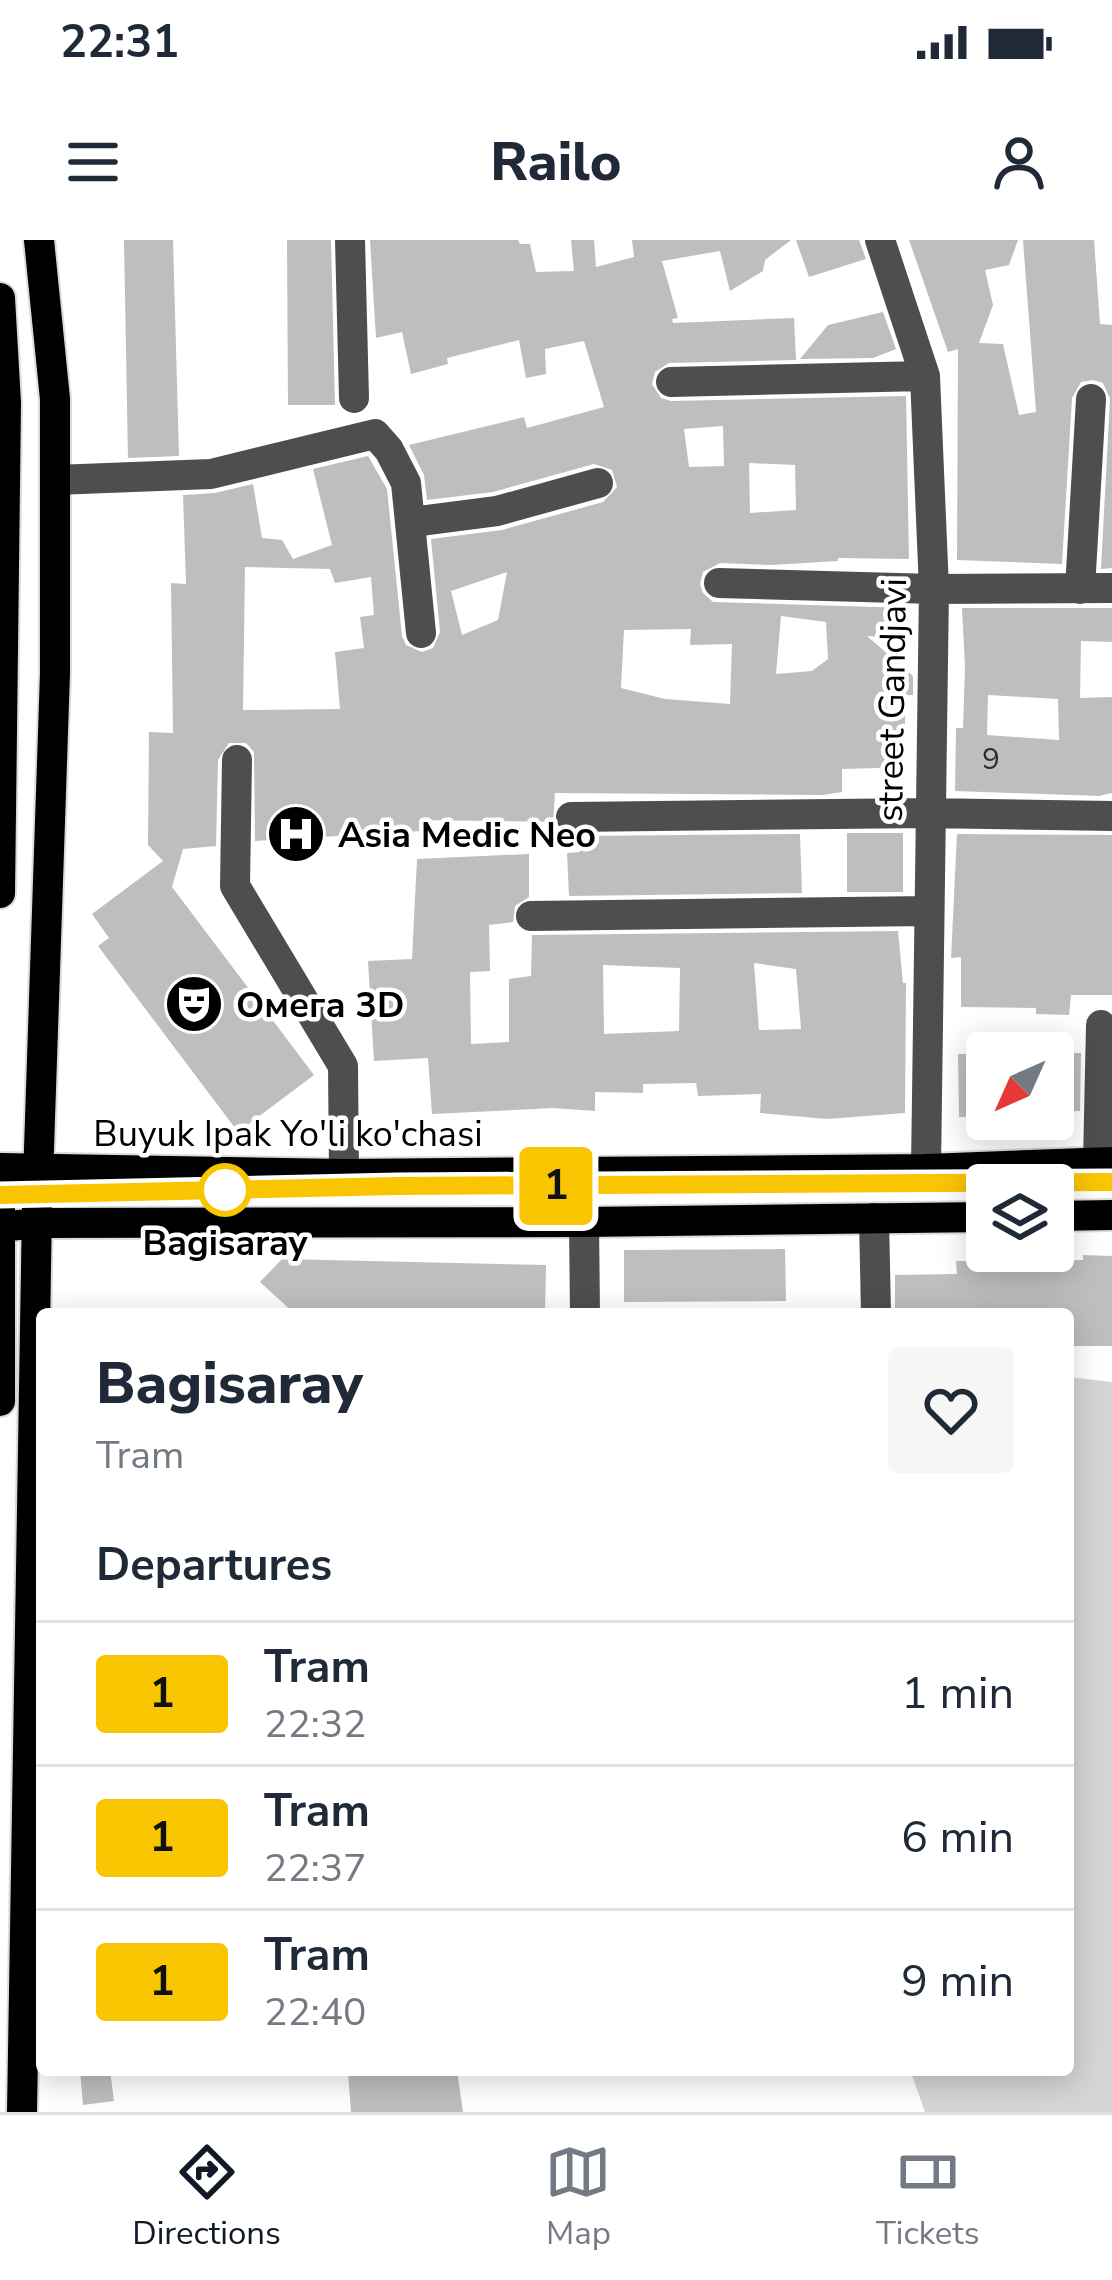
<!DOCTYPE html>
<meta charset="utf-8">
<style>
:root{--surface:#fff;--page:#f6f6f7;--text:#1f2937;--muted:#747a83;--line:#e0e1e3;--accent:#111827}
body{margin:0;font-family:"Nunito Sans",sans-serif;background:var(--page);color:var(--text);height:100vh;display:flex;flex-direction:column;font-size:45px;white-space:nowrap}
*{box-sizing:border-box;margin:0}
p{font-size:39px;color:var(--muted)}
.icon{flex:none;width:66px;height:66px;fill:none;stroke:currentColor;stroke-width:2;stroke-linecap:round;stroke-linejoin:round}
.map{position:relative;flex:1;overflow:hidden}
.panel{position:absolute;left:36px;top:1068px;width:1038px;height:768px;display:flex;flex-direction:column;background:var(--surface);border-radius:12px;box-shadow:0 6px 30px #0003}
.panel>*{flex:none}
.badge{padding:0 24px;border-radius:9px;font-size:42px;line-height:78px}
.needle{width:78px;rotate:225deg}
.controls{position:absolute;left:966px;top:792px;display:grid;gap:24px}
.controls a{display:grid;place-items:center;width:108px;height:108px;border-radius:12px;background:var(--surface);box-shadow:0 6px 30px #0003;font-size:60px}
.map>.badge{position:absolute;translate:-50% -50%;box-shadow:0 0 0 6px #fff}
h2{padding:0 60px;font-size:45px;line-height:108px}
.round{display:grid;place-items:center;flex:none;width:126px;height:126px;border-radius:12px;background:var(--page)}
.overview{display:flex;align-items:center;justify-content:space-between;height:204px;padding:0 60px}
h1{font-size:57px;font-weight:800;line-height:90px}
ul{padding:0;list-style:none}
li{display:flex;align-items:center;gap:36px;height:144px;padding:0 60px;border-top:3px solid var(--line)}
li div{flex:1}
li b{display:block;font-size:45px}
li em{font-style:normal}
li .badge{min-width:132px;font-weight:700;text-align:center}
.status{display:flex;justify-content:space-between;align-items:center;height:84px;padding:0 60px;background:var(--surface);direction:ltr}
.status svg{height:33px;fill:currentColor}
header{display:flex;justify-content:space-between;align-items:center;height:156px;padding:0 60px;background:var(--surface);font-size:54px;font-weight:800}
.menu{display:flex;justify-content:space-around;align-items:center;height:168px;border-top:3px solid var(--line);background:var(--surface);font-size:33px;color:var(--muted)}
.menu a{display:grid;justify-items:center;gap:6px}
.menu .on{color:var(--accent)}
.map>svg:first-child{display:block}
</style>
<div class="status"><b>22:31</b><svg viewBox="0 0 49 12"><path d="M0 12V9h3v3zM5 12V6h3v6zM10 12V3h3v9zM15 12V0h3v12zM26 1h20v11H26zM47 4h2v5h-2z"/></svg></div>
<header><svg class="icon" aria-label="menu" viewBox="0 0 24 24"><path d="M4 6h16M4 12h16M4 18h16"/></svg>Railo<svg class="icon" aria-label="person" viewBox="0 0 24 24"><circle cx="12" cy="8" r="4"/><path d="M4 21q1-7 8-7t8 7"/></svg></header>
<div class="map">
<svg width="1112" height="1872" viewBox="0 0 1112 1872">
<rect width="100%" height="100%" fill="#fff"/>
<path fill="#d5d5d5" d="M1068 1137 1112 1142V1872H925L910 1830H1068Z"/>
<path fill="#bebebe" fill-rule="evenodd" d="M124 0H173L179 216 128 218Z
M287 0H331L335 165H288Z
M370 0H518L520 4H530L536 32 574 31 571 0H594L596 27 634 17 632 0H791L765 20 763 31 730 51 720 11 662 21 678 78 672 79 673 83 794 78 796 120 669 123 655 132 652 144 661 158 671 161 906 156 909 319 838 318V321L771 325 720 323 703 332 700 344 703 353 713 362 907 368 904 398 867 396 913 436V455H905V485H899V554H885L880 528 842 529V552L823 555 555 553 553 582 419 580 421 591 255 601 254 512 246 503H229L218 520 216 606 183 609 172 647 314 835 238 892 98 706 109 698 92 674 163 621 148 605 149 492 173 493 171 343 186 344 183 255 215 253 253 244 262 298 282 300 293 319 332 305 313 229 368 216 387 249 402 396 406 405 422 412 433 408 440 392 431 299 502 290 603 262 617 247 612 230 594 224 493 252 427 260 424 235 409 205 524 177 527 188 604 167 584 101 545 109 546 134 526 138 519 100 447 118 448 124 411 134 402 92 376 98ZM723 186 724 226 689 227 684 189ZM749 223 795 225 796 270 750 273ZM245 327 330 329 335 343 371 337 374 375 360 377 364 408 335 412 340 469 243 470ZM507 332 498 380 462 395 451 351ZM781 376 826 382 828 419 812 431 776 434ZM691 389 690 405 732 404 730 464 665 459 621 448 624 390Z
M796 0H859L866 19 809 37Z
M909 0H1018L1009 25 985 30 993 65 979 103 1003 104 1019 175 1036 172 1023 0H1094L1100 84 1112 85V328L1101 329 1110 159 1103 143 1093 140 1081 142 1072 158 1062 324 957 320 958 109 948 112Z
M883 72 896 109 873 118 800 119 828 85Z
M962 368H1112V402L1081 401 1080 458 1112 457V553L1099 556 955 551 956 488H963L965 427ZM988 455 1058 459 1059 500 987 495Z
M847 593H903V652H847Z
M800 594 802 653 569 656 567 613 580 612V596Z
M957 594 1112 595V755H1071L1069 775 1036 774V768L961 767V717L951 718Z
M529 614V657L515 666 513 682 489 685 490 731 470 732 471 804 509 802V739L531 736 532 695 898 691 903 743H906L905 873 827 879 760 873 761 854 698 856 696 843 643 844V853L595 852V871L553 868 432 874 428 818 374 821 368 721 412 719 417 619ZM754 723 796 729 801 789 759 790ZM603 725 680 728 679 791 604 794Z
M1053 813H1081L1080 871 1053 872Z
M958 814H987V876L959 877Z
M785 1009 786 1061 624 1062V1010Z
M1083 1015 1112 1016V1106H1068V1074H895V1035L957 1034 956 1021 1083 1020Z
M282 1019 546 1025 545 1074H295L260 1042Z
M80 1830H110L114 1861 83 1865Z
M365 1830H457L463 1872H351L348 1833Z"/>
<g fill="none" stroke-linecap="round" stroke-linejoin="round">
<g stroke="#dbdbdb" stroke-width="34">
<path id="major" d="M0 58 6 163 0 653
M0 928 344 934 926 929 1112 922
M0 959V1161
M1053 976 1112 975
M0 987 37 983 584 982 987 977
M22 1872 37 968 55 433V159L39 0"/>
</g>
<path stroke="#4e4e4e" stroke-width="30" d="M350 0 354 158
M880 0 925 136 934 349 926 929
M671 142 925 136
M55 240 211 234 375 194 389 210 406 243 421 393
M412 282 497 271 598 243
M719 343 934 349 1112 348
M1080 349 1091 159
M237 520 235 646 343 826 344 934
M571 577 928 573 1112 576
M531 676 928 671
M1098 922 1101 785
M874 978 876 1074
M584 982 585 1074"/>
<use href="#major" stroke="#000" stroke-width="30"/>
<path stroke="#000" stroke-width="3" d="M0 955 397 946 1112 942"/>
</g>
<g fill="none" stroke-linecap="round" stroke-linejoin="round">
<g stroke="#fff" stroke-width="27">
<path id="line" d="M0 955 397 946 1112 942"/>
</g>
<use href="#line" stroke="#f9c400" stroke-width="18"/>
</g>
<defs>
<g id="hospital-disc" transform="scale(3)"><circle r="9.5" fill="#000" stroke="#fff"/><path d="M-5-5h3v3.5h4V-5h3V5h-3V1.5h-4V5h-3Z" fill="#fff"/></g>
<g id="theatre-disc" transform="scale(3)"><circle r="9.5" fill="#000" stroke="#fff"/><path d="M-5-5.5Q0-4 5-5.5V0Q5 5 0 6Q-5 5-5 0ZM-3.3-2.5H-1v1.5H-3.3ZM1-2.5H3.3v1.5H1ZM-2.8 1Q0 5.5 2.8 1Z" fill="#fff"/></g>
</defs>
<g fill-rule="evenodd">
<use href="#hospital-disc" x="296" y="594"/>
<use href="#theatre-disc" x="194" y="764"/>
</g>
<circle fill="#fff" stroke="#f9c400" stroke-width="6" cx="225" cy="950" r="24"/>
<g text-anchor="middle" stroke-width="9" stroke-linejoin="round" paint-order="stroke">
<g font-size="30" fill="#303030">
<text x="991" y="529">9</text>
</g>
<g font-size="36" fill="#000" stroke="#fff">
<text transform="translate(891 460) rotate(-89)" y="13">street Gandjavi</text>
<text x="288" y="906">Buyuk Ipak Yo'li ko'chasi</text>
</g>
<g font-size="36" font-weight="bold" fill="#000" stroke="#fff" text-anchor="start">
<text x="338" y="607">Asia Medic Neo</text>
<text x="236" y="777">Омега 3D</text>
</g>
<g font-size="36" font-weight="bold" fill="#000" stroke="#fff">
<text x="225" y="1015">Bagisaray</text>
</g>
</g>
</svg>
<div class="controls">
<a><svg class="needle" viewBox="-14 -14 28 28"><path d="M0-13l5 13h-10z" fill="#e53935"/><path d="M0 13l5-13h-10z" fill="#747a83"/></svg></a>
<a><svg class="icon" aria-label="layers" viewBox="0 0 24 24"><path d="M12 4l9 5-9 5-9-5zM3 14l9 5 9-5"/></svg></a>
</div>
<b class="badge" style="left:556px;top:946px;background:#f9c400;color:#111">1</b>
<section class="panel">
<div class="overview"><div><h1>Bagisaray</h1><p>Tram</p></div><a class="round"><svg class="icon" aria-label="heart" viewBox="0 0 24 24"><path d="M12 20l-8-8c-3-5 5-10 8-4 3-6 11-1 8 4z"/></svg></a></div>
<h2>Departures</h2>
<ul>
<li><span class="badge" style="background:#f9c400;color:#111">1</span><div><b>Tram</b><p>22:32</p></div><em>1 min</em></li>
<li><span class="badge" style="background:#f9c400;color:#111">1</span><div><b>Tram</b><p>22:37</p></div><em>6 min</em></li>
<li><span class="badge" style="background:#f9c400;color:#111">1</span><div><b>Tram</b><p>22:40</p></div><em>9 min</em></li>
</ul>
</section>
</div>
<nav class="menu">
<a class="on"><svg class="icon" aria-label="directions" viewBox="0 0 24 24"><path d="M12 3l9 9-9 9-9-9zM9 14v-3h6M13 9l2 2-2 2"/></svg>Directions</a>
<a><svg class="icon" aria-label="map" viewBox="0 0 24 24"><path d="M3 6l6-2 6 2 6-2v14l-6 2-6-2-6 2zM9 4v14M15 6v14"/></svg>Map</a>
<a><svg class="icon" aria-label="tickets" viewBox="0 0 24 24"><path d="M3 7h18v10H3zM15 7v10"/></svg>Tickets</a>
</nav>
